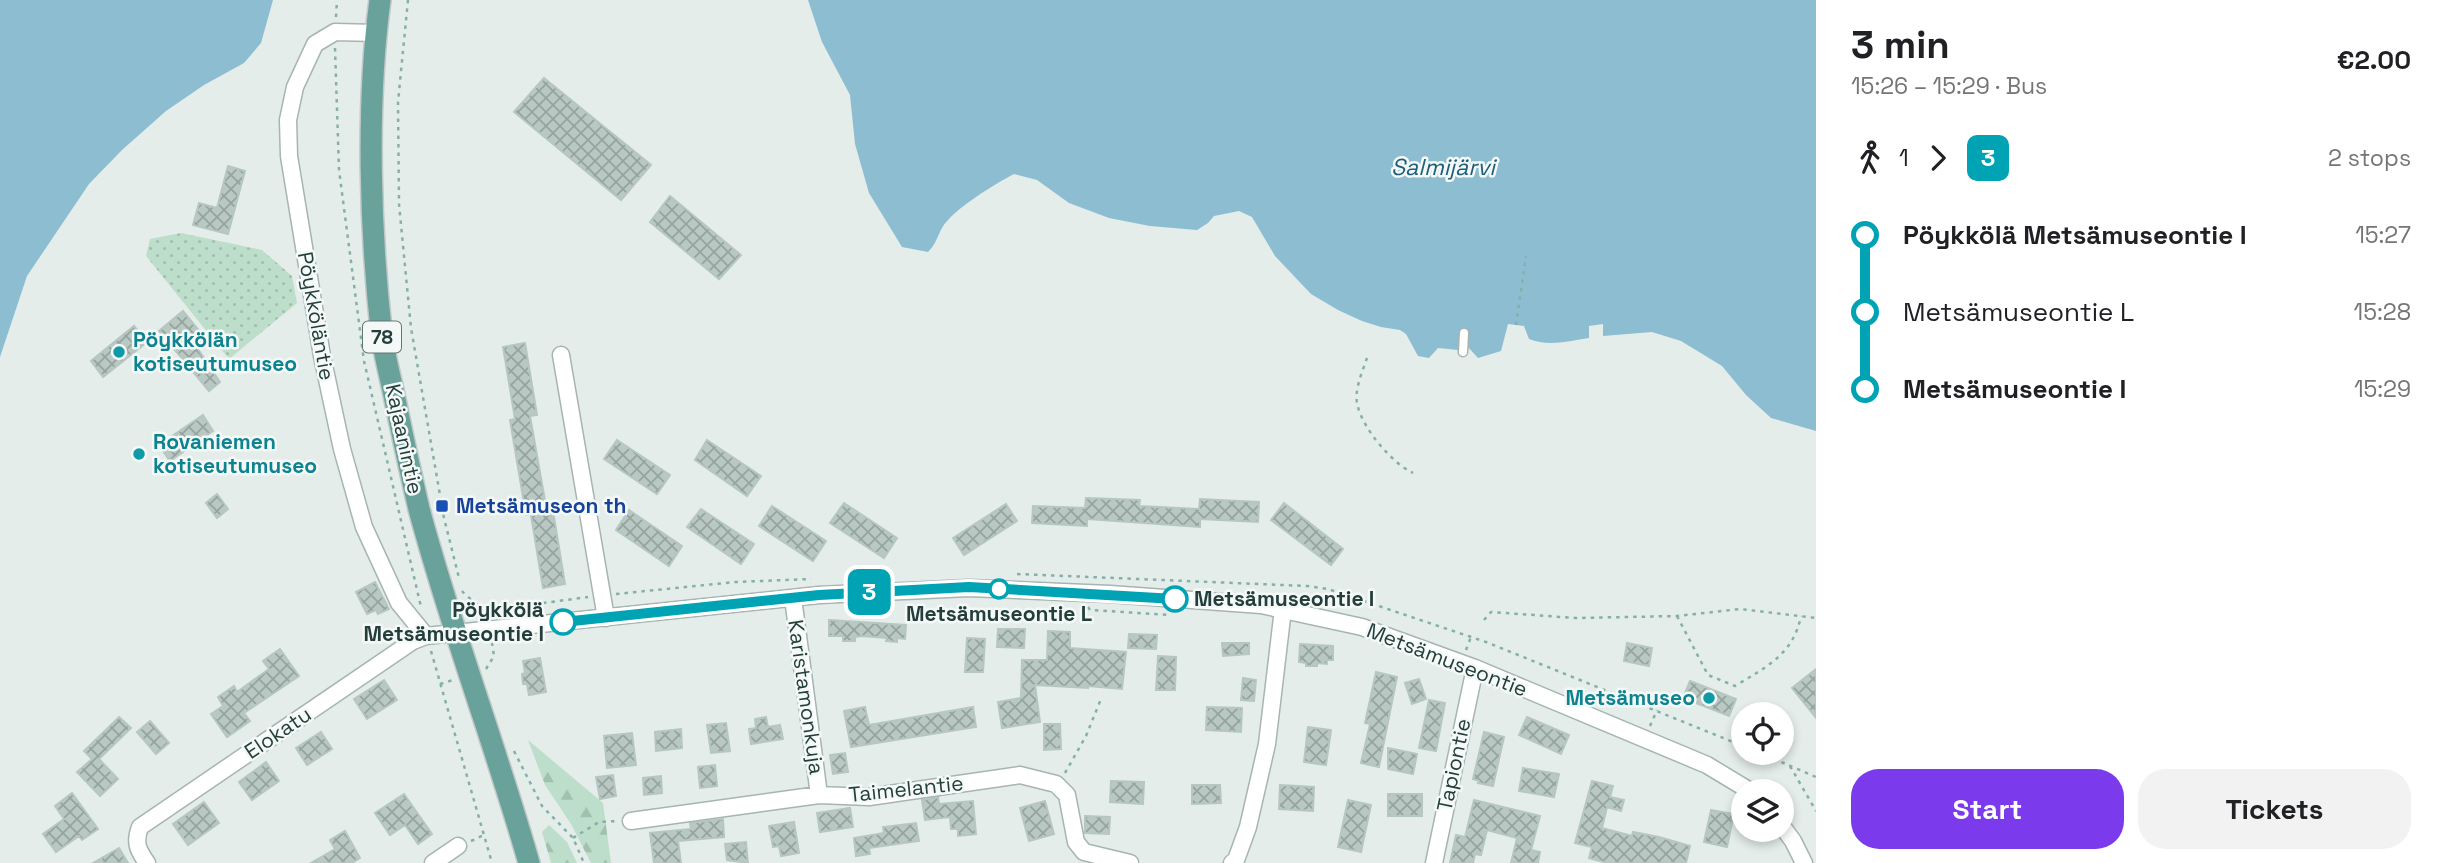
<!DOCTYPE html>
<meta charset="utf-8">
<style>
:root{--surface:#fff;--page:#f2f2f2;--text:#202124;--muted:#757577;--accent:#7c3aed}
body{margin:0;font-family:"Space Grotesk",sans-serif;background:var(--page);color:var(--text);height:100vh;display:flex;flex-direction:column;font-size:26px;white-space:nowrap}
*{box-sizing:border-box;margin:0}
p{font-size:23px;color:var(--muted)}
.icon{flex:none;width:38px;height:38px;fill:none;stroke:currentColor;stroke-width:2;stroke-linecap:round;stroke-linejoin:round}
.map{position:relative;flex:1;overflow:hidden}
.side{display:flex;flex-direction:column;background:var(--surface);width:630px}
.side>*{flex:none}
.badge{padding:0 14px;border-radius:10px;font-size:24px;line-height:46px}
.controls{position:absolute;left:1731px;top:702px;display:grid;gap:14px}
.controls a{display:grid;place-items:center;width:63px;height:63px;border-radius:50%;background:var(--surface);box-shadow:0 4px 10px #0003;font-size:35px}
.map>.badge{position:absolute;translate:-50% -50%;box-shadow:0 0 0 4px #fff}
.legs{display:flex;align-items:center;gap:10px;height:77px;padding:0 35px;font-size:23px}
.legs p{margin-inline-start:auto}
.head{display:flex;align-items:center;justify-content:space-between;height:119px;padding:0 35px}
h1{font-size:38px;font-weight:700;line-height:52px}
.cta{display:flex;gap:14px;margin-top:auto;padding:14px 35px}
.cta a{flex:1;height:80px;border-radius:28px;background:var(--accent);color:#fff;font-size:28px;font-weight:700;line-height:80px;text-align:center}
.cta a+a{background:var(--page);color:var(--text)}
ul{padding:0 35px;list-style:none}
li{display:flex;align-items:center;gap:24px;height:77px;font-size:26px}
li i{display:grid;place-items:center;width:10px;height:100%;margin:0 9px;background:currentColor}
li i::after{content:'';width:18px;height:18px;margin:-9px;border:5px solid;border-radius:50%;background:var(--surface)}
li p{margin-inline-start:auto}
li:first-child i{background:linear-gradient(#0000 50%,currentColor 0)}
li:last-child i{background:linear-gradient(currentColor 50%,#0000 0)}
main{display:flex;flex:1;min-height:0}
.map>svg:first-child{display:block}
</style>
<main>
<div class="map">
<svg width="1816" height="863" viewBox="0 0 1816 863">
<defs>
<pattern id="green-dots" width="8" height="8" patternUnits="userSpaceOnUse" patternTransform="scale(1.75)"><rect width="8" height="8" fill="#bddeca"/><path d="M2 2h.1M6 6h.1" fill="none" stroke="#a2c0ae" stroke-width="1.8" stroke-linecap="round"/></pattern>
<pattern id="forest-firs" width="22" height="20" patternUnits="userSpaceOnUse" patternTransform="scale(1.75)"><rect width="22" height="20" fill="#bddeca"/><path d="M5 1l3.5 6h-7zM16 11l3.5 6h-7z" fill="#a2c0ae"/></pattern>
<pattern id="building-cross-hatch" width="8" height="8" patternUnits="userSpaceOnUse" patternTransform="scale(1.75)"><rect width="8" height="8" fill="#b9c8c3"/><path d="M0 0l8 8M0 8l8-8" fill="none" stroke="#96a4a0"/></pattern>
</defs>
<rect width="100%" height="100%" fill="#e4edea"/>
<path fill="url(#green-dots)" d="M181 233 262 250 292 276 297 303 229 359 146 256 150 239Z"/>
<path fill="url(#forest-firs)" d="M528 740 603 803 611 863H591L571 824 545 785Z
M549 825 567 842 577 863H551L542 832Z"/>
<path fill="#8dbdd1" d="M0 0H273L261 43 244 63 204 85 166 111 122 150 89 184 27 276 0 357Z
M808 0H1816V431L1771 418 1746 395 1722 366 1681 341 1652 332 1603 336V324L1589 326V338C1569 341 1548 347 1529 339L1524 326 1508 324 1501 351 1478 358 1468 347 1458 346V350L1438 348 1429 358 1418 356 1406 334 1400 330 1381 327 1362 321 1338 310 1311 294 1275 256 1252 217 1239 211 1214 216 1208 223 1197 230 1150 226 1109 218 1069 203 1037 180 1014 174C995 184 953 209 942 228 937 237 936 244 928 252L902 247 869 193 855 144 850 95 822 42Z"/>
<path fill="url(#building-cross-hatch)" stroke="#b6c7c2" stroke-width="2" d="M544 78 651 165 621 200 514 112Z
M228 166 245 171 228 234 193 225 199 203 217 208Z
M670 196 741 255 719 279 650 222Z
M183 311 205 338 196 346 220 382 209 391 159 331Z
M134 326 147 342 103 377 91 361Z
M525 343 537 415 530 416 547 512 553 511 565 584 543 588 531 515H526L510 420 515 419 503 347Z
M203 415 213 431 170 461 159 445Z
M617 440 670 475 657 494 604 459Z
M707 440 761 476 747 496 695 460Z
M217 494 228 509 217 518 206 503Z
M1086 498 1140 500 1139 506 1199 509 1200 499 1259 502 1258 522 1200 519V527L1087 519V526L1032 523 1033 506 1085 508Z
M844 503 897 538 884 558 830 523Z
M1284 503 1343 549 1331 565 1271 520Z
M1006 504 1017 521 964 555 953 538Z
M772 506 826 541 813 561 759 526Z
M701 509 754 544 741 564 687 527Z
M629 510 682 546 669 566 616 530Z
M375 582 389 609 378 614 376 610 367 614 356 592Z
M829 620 906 625 905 639 897 638V642L886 641 887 638 862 636 855 637V641H843V636H829Z
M998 629H1025L1024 648 997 647Z
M1048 631 1070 632V648L1126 652 1122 689 1088 686V688L1035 685 1040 722 1002 728 998 702 1021 698 1022 660H1047Z
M1129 634 1157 635 1156 649 1128 648Z
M967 638 985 639 983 672H965Z
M1222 643H1249V654L1223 656Z
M1627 643 1652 648 1649 666 1624 661Z
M1300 644 1333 646V660H1327V664L1317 663V666H1306V663L1299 662Z
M280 649 299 676 244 713 250 721 227 737 211 714 223 706 218 697 234 686 237 692 269 669 263 661Z
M1158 656 1176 657 1175 690H1156Z
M540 658 546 692 529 695 527 684H523L522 674 525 673 523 661Z
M1816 669V718L1792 688Z
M1376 672 1397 677 1379 767 1361 763 1370 724 1365 723Z
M1243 678 1256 680 1254 701 1241 700Z
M1419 679 1426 699 1412 704 1405 683Z
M384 680 397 700 367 719 354 699Z
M1690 681 1736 699 1729 716 1683 698Z
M1429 700 1445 703 1436 751 1419 748Z
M865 707 869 725 973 707 976 727 851 747 844 711Z
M1207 707 1242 708 1241 732 1206 730Z
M119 717 131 728 99 759 118 779 100 796 77 772 92 759 84 751Z
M766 717 768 727 780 725 783 739 751 744 749 729 756 728 755 719Z
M1527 717 1569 735 1561 754 1519 735Z
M150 721 169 743 156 754 137 732Z
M726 723 730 751 711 753 707 725Z
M1044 724H1060L1061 749 1044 750Z
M1308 727 1331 730 1326 765 1304 762Z
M681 729 682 748 656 751 655 732Z
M321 732 332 749 307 765 296 748Z
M1484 732 1504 737 1493 786 1478 783 1479 781 1473 779Z
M632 733 636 765 607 768 604 736Z
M1388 748 1417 754 1413 774 1388 769Z
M845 753 848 772 833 774 830 755Z
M266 762 279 781 252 800 239 782Z
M715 765 717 786 700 788 698 767Z
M1523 768 1559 774 1554 797 1519 791Z
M613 775 616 796 600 799 596 777Z
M661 776 662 793 644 795 643 778Z
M1111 781 1144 782 1143 804 1110 802Z
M1592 781 1613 786 1610 797 1624 800 1621 811 1607 807 1602 828 1632 836 1633 832 1659 837 1690 846 1686 863H1607L1589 858 1592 847 1575 843Z
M1192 785H1220L1221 803 1192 804Z
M1280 785 1314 787 1313 811 1279 809Z
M72 793 98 829 82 840 79 836 56 852 43 834 64 819 55 806Z
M404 794 432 834 418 844 405 825 390 835 375 813Z
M1388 794H1422V816H1388Z
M938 797 939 804 973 801 976 834 958 836V829H951L950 817 925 820 922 800Z
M1348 800 1371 805 1361 852 1338 847Z
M1474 800 1540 816 1531 850 1540 852 1538 863H1511L1517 838 1487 830 1481 855 1475 854 1473 863H1450L1456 835 1465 837Z
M1045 801 1054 834 1029 841 1020 808Z
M204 802 219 823 188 845 173 824Z
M850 808 853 827 820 832 817 813Z
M1711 810 1734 814 1727 847 1704 842Z
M1085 816 1110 817 1109 834 1085 833Z
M723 819 724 837 678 841 681 863H654L650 833 691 829 690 823Z
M794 822 799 853 781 856 779 846 773 847 769 826Z
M916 823 919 841 869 848 870 854 856 856 854 838 884 833 883 827Z
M345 831 360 858 352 863H311L335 849 330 840Z
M746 842 748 863 727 860 725 844Z
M119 848 128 863H93Z"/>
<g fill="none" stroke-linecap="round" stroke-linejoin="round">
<g stroke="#a6b5b2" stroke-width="11">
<path id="service" d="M1463 352 1464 333"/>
</g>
<g stroke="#a6b5b2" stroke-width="19">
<path id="minor" d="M376 33 335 32 315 44 295 87 288 120 289 156 322 356 342 449 364 527 399 603 426 636
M561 355 606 618
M793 598 819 795
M631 821 819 795 869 797 1020 775 1056 784 1067 795 1076 842 1084 852 1130 863
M1782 826 1793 841 1804 863
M147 863C138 850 134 843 140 827L413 641 426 636 819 595 969 588 1110 594 1261 605 1362 627 1475 668 1707 765 1750 791
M433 863 458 846
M1232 863 1236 860 1248 827 1267 744 1283 609
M1434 863 1475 668"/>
</g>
<g stroke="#c1c9c8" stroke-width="24">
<path id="primary" d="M380 0C366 105 370 233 382 338 385 357 390 376 394 395 402 433 410 471 419 509 451 629 495 744 529 863"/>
</g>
<path stroke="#85b0a8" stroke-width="2.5" stroke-dasharray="3.5 5" stroke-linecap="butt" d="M408 0 398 102 399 204 411 328 444 518 459 578
M336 17 337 0
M335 48 339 170 364 361 421 607
M1516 325 1526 256
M1367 358C1362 373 1353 392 1358 407 1364 430 1392 463 1413 473
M1017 574 1307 586 1328 589 1486 642 1743 746
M462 591C469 599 483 607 486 616
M616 594 735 582 811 579
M1088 607 1090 610 1171 615
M484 611 588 597
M1677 616 1708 675 1735 686C1766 667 1793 655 1801 616
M1484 620 1491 612 1576 618 1677 616 1740 609 1816 618
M1466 650 1471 637
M431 651 492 863
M486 669 494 656 492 643
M440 684 453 680
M1650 726 1657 710
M514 751 542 806 573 838 584 863
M1758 752 1816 777
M1790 766 1816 811
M1065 773 1086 736 1101 699
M573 838 599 822 618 821
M471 841 484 835"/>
<use href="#service" stroke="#fff" stroke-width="8"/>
<use href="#minor" stroke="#fff" stroke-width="16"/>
<use href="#primary" stroke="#69a29a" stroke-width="21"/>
</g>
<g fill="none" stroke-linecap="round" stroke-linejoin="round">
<g stroke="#fff" stroke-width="16">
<path id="line-1" d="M563 622 819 595 969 587 1175 599"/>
</g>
<use href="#line-1" stroke="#00a3b4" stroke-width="10"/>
</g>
<g fill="#0f9aa8" stroke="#f4f9f7" stroke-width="2.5">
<circle cx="119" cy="352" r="7"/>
<circle cx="139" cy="454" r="7"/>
<circle cx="1709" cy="698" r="7"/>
</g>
<rect fill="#1a4fb4" stroke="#f4f9f7" stroke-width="2.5" x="435" y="499" width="14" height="14" rx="3.5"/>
<g fill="#fff" stroke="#00a3b4" stroke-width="3.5">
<circle cx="999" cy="589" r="9"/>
<circle cx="1175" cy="599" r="12"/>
<circle cx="563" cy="622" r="12"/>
</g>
<g text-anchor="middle" stroke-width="5" stroke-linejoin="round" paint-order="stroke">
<rect fill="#f4f9f7" stroke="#627673" stroke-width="2" x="363" y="321.5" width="38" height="31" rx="5"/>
<g font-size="19" font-weight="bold" fill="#233e3b">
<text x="382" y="344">78</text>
</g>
<g font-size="21" fill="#233e3b" stroke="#f4f9f7">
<text transform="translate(316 316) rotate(80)" y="7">Pöykköläntie</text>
<text transform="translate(404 439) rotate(78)" y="7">Kajaanintie</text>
<text transform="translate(1447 660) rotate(21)" y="7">Metsämuseontie</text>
<text transform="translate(806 697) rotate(82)" y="7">Karistamonkuja</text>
<text transform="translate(278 733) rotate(-34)" y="7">Elokatu</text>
<text transform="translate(1454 765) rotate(-78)" y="7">Tapiontie</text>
<text transform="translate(906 789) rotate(-6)" y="7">Taimelantie</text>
</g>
<g font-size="21" font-weight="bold" fill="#0d838f" stroke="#f4f9f7" text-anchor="start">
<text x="133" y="347">Pöykkölän<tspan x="133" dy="24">kotiseutumuseo</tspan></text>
<text x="153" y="449">Rovaniemen<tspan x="153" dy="24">kotiseutumuseo</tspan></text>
<text x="1695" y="705" text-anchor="end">Metsämuseo</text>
</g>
<g font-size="21" font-weight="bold" fill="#164399" stroke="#f4f9f7" text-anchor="start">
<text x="456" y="513">Metsämuseon th</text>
</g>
<g font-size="21" font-weight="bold" fill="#233e3b" stroke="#f4f9f7" text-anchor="start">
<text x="1194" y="606">Metsämuseontie I</text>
<text x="544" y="617" text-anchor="end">Pöykkölä<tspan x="544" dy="24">Metsämuseontie I</tspan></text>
<text x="999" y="621" text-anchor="middle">Metsämuseontie L</text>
</g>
<g font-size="23" font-style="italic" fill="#1e5e7a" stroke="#f4f9f7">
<text x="1443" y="175">Salmijärvi</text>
</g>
</g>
</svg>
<div class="controls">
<a><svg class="icon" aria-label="locate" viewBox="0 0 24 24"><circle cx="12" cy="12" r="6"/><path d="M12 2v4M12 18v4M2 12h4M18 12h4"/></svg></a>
<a><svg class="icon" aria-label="layers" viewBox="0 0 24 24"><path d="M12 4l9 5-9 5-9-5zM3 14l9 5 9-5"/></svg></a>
</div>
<b class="badge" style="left:869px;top:592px;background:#00a3b4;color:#fff">3</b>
</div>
<section class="side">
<div class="head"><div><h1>3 min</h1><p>15:26 – 15:29 · Bus</p></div><b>€2.00</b></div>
<div class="legs"><svg class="icon" aria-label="walk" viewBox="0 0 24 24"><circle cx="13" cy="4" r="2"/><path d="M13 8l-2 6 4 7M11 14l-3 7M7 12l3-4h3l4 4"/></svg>1<svg class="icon" aria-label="forward" viewBox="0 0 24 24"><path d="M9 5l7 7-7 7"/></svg><b class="badge" style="background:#00a3b4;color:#fff">3</b><p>2 stops</p></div>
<ul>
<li><i style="color:#00a3b4"></i><b>Pöykkölä Metsämuseontie I</b><p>15:27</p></li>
<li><i style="color:#00a3b4"></i><span>Metsämuseontie L</span><p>15:28</p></li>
<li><i style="color:#00a3b4"></i><b>Metsämuseontie I</b><p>15:29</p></li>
</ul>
<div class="cta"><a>Start</a><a>Tickets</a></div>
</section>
</main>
